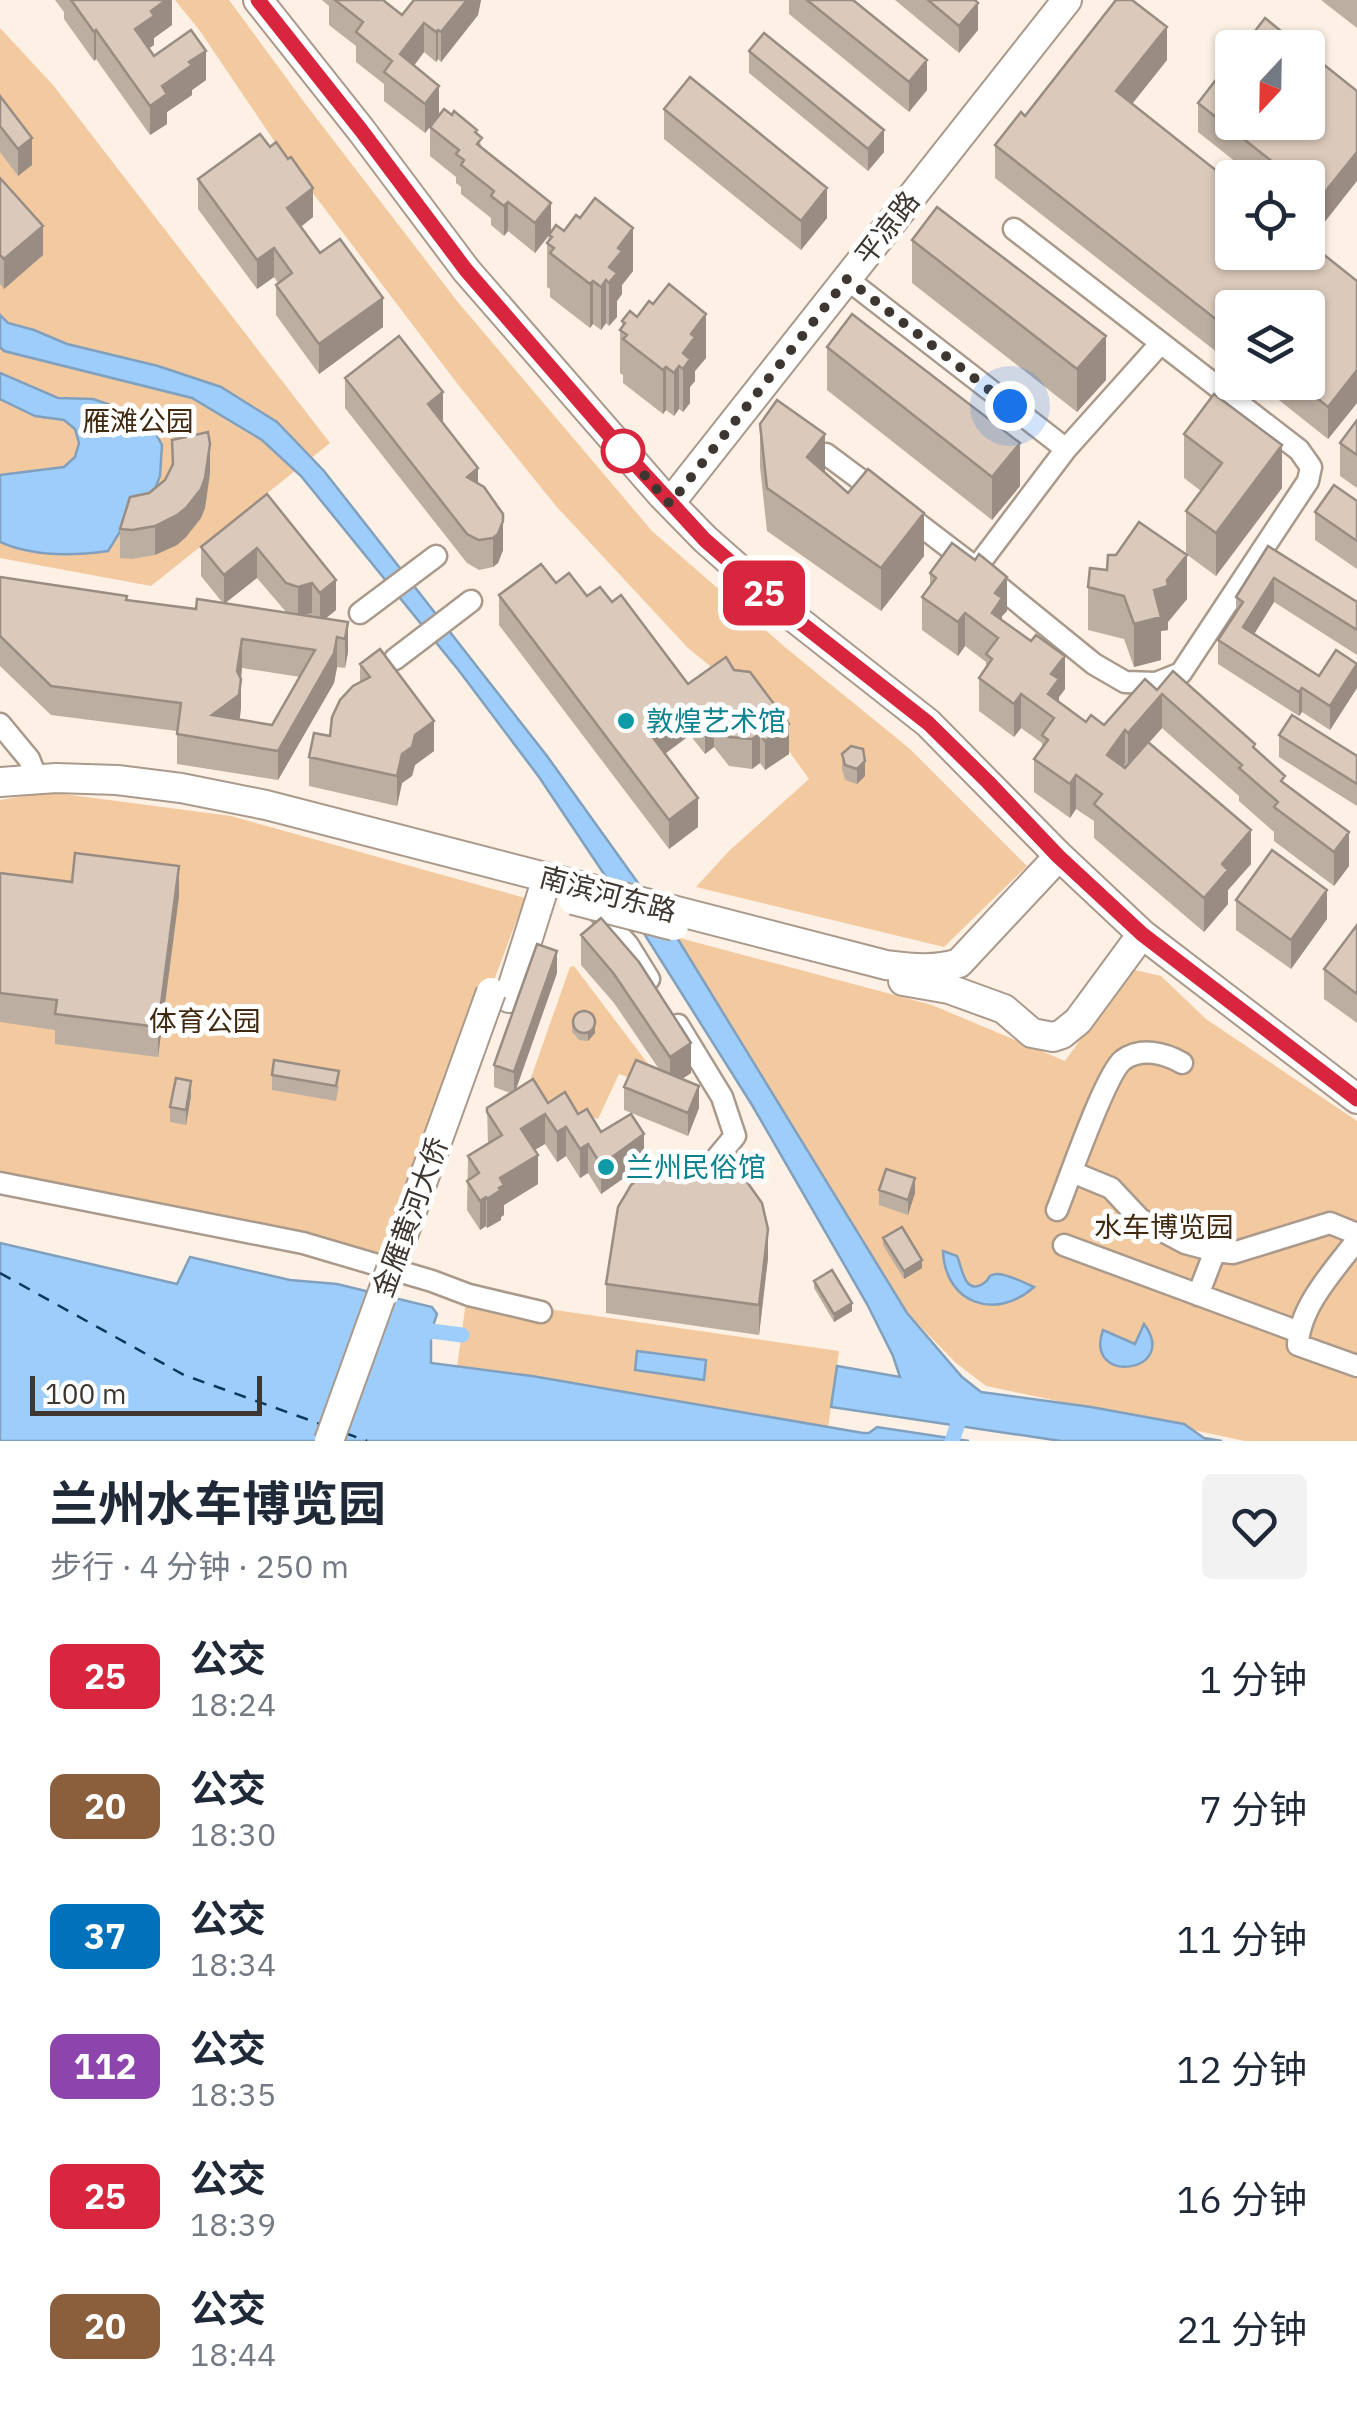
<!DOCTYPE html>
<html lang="zh">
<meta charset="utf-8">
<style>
:root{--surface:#fff;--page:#f2f2f3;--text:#1f2937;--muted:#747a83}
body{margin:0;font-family:"IBM Plex Sans","Noto Sans SC",sans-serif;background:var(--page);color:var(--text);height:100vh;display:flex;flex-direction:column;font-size:38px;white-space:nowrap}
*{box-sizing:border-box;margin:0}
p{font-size:32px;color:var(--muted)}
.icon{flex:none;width:55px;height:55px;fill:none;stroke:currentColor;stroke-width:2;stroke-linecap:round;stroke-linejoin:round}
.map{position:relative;height:1441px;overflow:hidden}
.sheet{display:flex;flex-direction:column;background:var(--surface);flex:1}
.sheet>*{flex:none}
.badge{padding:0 20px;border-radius:15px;font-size:35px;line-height:65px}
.needle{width:65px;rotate:202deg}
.controls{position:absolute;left:1215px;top:30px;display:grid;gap:20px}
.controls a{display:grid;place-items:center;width:110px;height:110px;border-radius:10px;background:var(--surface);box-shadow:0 2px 8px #0004;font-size:50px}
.scale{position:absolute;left:30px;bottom:25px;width:232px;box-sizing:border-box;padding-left:10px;border:5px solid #3e3731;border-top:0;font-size:28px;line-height:35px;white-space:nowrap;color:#3e3731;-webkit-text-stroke:8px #fff;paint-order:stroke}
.you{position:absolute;width:50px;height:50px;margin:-25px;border:8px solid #fff;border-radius:50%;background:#1a73e8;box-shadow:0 0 0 15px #1a73e833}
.map>.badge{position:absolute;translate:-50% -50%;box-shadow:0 0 0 5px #fff}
.round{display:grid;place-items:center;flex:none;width:105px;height:105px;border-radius:10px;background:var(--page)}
.overview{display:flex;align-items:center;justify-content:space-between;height:170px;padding:0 50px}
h1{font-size:48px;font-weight:700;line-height:75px}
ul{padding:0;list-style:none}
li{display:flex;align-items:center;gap:30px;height:130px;padding:0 50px}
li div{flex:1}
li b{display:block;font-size:38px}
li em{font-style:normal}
li .badge{min-width:110px;font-weight:700;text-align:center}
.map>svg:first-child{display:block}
</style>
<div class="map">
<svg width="1357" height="1441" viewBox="0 0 1357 1441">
<rect width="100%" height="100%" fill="#fdf0e4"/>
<path fill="#f3c9a0" d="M175 0H229L307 106 457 301 652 531 786 648 910 749 1027 866 944 947 696 887 729 851 809 779 753 701 688 648 556 506 456 382 281 151 200 31Z
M0 28 53 85 330 443 151 586 0 558Z
M48 792 231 816 525 898 386 1267 0 1189V800Z
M676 937 932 1005 1065 1061 1131 969 1161 976 1206 1019 1357 1121V1441H1245L986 1386 956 1363 907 1313Z
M574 966 661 1081 659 1088 619 1074 598 1119 526 1092 570 967Z
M466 1302 541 1308 839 1351 828 1428 532 1376 457 1367Z"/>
<path fill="#9dcdfb" stroke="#80a0be" stroke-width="2.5" d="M0 315 8 323 34 330 67 344 158 366 221 387 277 422 324 471 547 756 676 936 907 1313 962 1377 981 1392 1091 1407 1184 1424 1204 1438 1222 1441H1061L831 1407 837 1366 900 1377 893 1356 867 1304 752 1105 645 935 539 777 460 672 301 476 262 440 192 398 4 351 0 347Z
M0 373 58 398 93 399 122 409 154 430 162 445 160 476 149 505 131 514 108 551C73 556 33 557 0 542V475L64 467 75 457 79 443 75 429 64 420 35 416 0 399Z
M0 1243 177 1284 190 1257 290 1280 337 1284 432 1307 437 1314 431 1332V1363L532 1376 863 1433H869L877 1427 969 1441H0Z
M943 1251 957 1256C962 1266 964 1297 984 1283 992 1278 985 1276 996 1274 1007 1273 1024 1283 1034 1287 996 1321 945 1304 943 1251Z
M1144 1324C1181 1373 1083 1386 1103 1330L1135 1344Z
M637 1351 706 1360 704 1380 635 1370Z"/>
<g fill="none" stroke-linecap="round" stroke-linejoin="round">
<path stroke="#9dcdfb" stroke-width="15" d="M413 1341 431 1331 462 1335
M952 1441 963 1409"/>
<path stroke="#09385c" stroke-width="2.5" stroke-dasharray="12 10" stroke-linecap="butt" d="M0 1273 184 1375 323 1425
M345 1433 367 1441"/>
<g stroke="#aa9a8c" stroke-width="25">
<path id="minor" d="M847 279 1066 449
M826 454 881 495
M904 513 976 568 1094 664 1125 682 1156 683 1181 673 1308 481 1311 467 1299 450 1014 229
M976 568 1066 449 1160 344
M360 613 436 556
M395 659 471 601
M0 724 29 759 37 779
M591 903 628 945 649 979
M678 1025 722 1097 735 1136 711 1165
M1072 1172 1111 1188 1140 1219 1185 1243 1215 1251 1233 1253 1330 1223 1357 1234
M0 1183 303 1243 432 1281 469 1295 541 1312
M1057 1210C1068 1183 1105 1074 1123 1060 1141 1047 1165 1053 1182 1063
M1357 1240C1335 1269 1299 1307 1298 1345L1357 1366
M1064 1245 1299 1332
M1198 1295 1215 1251"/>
</g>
<g stroke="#aa9a8c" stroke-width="32">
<path id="major" d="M258 0 361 130 466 270 662 495 705 539 792 616 928 723 1059 856 1142 934 1357 1099
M670 503 1067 0
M0 782 56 778 117 780 181 788 266 805 886 965C911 968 935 971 959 963L1059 856
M903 981 949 989 1004 1009 1032 1033 1053 1037 1062 1034 1078 1021 1142 934
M509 998 547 878"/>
</g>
<use href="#minor" stroke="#fff" stroke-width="20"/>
<use href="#major" stroke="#fff" stroke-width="28"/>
<g stroke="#aa9a8c" stroke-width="32" stroke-linecap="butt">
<path id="major-bridge" d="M573 900 674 926
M329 1441 491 992"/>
</g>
<use href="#major-bridge" stroke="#fff" stroke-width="28"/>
</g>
<path fill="#bcaea1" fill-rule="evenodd" d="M55 0H172V25L154 38V45L149 48 154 56 206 80 192 90V95L167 112V124L150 135 96 59 94 61 64 19V12Z
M322 0H383L402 15 481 0 478 15 441 62 438 59 436 62 424 52 414 66 439 115 477 134 482 148 551 231H564L633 271 622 285V294L617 301V317L609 326 606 323 601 330 593 324 590 328 550 297V289L547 287V243L549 236 535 253 508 231 504 236 491 225V218L461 194V187L456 183V177L430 156V127L425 133 384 101V84L356 62V46L329 25V6Z
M789 0H853L927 90 909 112 789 14Z
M895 0H975L978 30 959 53Z
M1321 0H1357V28Z
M749 51 884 152 868 171 749 73Z
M1167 60 1132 104 1357 281V403L1328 439 1256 382H1308L1232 308V364L995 178V145L1025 116Z
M1357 91 1320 228 1308 218V178H1256L1198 132V103Z
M0 96 32 165 18 176 0 152Z
M664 109 827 218 801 250 664 139Z
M0 178 43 255 4 289 0 284Z
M198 179 313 217 301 227 320 253 383 327 319 374 276 315V285L278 283 274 277 257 289 198 209Z
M912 240 1106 380 1077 412 912 283Z
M622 321 706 358 695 371V381L690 387V403L683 412 679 409 674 416 666 410 663 414 623 383V375L620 373V330L622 328Z
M827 347 1020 486 992 520 827 390Z
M345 378 443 422 478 484 503 550 498 563 493 567 479 570 467 563 345 408Z
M1357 420V488L1340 476V443Z
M760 424 825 473 924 556 881 611 767 531 760 467Z
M1184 434 1282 488 1216 576 1186 554V511L1201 491 1184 478Z
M172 440 210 473 205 508 201 518 186 537 177 545 155 555 132 559 120 558V529L149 493 165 480 172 466Z
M267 494 336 610 325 619 348 622V652L345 668 337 667 334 683 278 780 177 764V731L51 715 0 666V577L127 601 196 609 222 602 201 576V547ZM257 578 286 612 225 603ZM242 668 300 677 272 725 239 720Z
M1357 501V569L1315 540V512Z
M1268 546 1357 602V655L1274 602 1254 634 1319 676 1357 664V688L1330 730 1302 712 1299 716 1218 664V640L1236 613V597Z
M930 573 1007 611 1002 616V621L1065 689 1059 697V702L1086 722 1104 725 1157 690 1255 749 1349 866 1334 886 1274 841V832L1239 801V796L1162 728 1149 743 1251 864 1228 890V904L1204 932 1094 838V821L1076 809 1070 818 1034 792V759L1042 748V743L1021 728 1014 737 979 711V678L986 668V662L965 646 958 656 922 630V597L930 586Z
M556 583 587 596 612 602 688 684 789 754 765 770 760 763 752 769 729 766 714 747 705 754 690 735 665 754 698 827 669 849 499 625V595Z
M1088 587 1187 599 1168 622V630L1161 631V660L1134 667 1124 639 1088 630Z
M360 664 434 751 415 765 412 776 402 783 397 806 309 786V757L330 736 360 683Z
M1279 735 1357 756V806L1279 757Z
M842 754 865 776 857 784 845 780 842 769Z
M0 873 179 896 158 1057 55 1044V1030L0 1022Z
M1236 900 1327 919 1291 969 1236 930Z
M601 918 691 1073 682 1079 699 1108 688 1136 624 1110V1087L659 1069 614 1003 581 965V935Z
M1357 925V1023L1324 999V969Z
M557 973 516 1089 578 1114 644 1164 601 1194 588 1173 580 1178 566 1156 557 1162 545 1144 534 1150 538 1184 504 1205V1215L501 1217V1220L487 1228 486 1226 480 1230 467 1210 468 1156 488 1143 487 1108 510 1093 494 1087V1065Z
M572 1025 595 1033 588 1041 579 1040 572 1032Z
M272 1075 339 1086 336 1101 272 1090Z
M191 1096 186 1125 170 1122V1107Z
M879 1190 915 1193 908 1215 879 1205Z
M883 1238 922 1268 904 1279 883 1245Z
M768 1258 759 1335 606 1313V1284Z
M814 1281 852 1311 834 1322 814 1288Z"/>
<path fill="#998d83" d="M166 0H172V25L154 38V45L135 58V29L151 11Z
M467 0H481L478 15 441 62V32Z
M978 3V30L959 53V26Z
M424 23V52L400 84V54Z
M1167 27V60L1116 124V91Z
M96 30V59L94 61V32Z
M438 30V59L436 62V32Z
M206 51V80L192 90V95L167 112V124L150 135V106L162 86 189 62Z
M927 60V90L909 112V82Z
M439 86V115L425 133V104Z
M884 130V152L868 171V149Z
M32 138V165L18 176V149Z
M1357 152V181L1320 228V198Z
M313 188V217L287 237V208Z
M827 188V218L801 250V221Z
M508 202V231L504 236V206Z
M551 203V232L535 253V223Z
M43 226V255L4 289V259Z
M633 228V271L622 285V294L617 301V317L609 326V267L618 248Z
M274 248V277L257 289V260Z
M606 280V323L601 330V287Z
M593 281V324L590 328V284Z
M383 298V327L319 374V344Z
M706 314V358L695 371V381L690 387V403L683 412V353L691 334Z
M1106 336V380L1077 412V369Z
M679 366V409L674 416V373Z
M666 367V410L663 414V370Z
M1357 370V403L1328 439V407Z
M443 392V422L428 434V404Z
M825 434V478L807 457Z
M1020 443V486L992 520V477Z
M210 444V473L205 508 201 518 186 537 177 545 155 555V526Z
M1282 445V488L1216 576V533Z
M478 468V497L467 477Z
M924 513V556L881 611V568Z
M503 521V550L498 563 493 567V538Z
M257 548V578L224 604V575Z
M1187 555V599L1168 622V630L1161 631V660L1134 667V624L1154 590 1167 580Z
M1007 577V611L1002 616V631L992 613 995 593Z
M1274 578V602L1243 652V627Z
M336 580V610L320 623V593Z
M312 583V613L298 616V587Z
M965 613V646L958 656V622Z
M348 622V652L345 668V639Z
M337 637V667L334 683 278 780V751Z
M242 639V668L238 695 241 679V709L239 724 212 715 237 671Z
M1065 656V689L1059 697V713L1048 694 1051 674Z
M1357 664V688L1330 730V706Z
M1302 688V712L1299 716V692Z
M1021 694V728L1014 737V704Z
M1162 694V728L1128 766V733Z
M690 705V735L651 764V735Z
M714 718V747L705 754V725Z
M434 721V751L415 765 412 776 402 783 397 806V776L402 754 415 735Z
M789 724V754L765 770V741Z
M1125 730V763L1107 788V755Z
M760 734V763L752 769V739Z
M865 761V776L857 784V769Z
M1076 775V809L1070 818V784Z
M698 798V827L669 849V820Z
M1251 830V864L1228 890V904L1204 932V898L1222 864Z
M1349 832V866L1334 886V852Z
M179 866V896L158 1057V1027Z
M1327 890V919L1291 969V940Z
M557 951V973L514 1095V1072Z
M595 1025V1033L588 1041V1033Z
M691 1043V1073L670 1087V1057Z
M191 1081V1096L186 1125V1110Z
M699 1086V1108L688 1136V1113Z
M545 1114V1144L521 1158V1129Z
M566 1127V1156L557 1162V1132Z
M644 1134V1164L601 1194V1165Z
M588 1144V1173L580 1178V1149Z
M538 1155V1184L504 1205V1215L501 1217V1220L487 1228V1199L500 1178Z
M915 1178V1193L908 1215V1200Z
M486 1197V1226L480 1230V1201Z
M768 1229V1258L759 1335V1305Z
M922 1260V1268L904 1279V1271Z
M852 1303V1311L834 1322V1314Z"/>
<path fill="#dbcabb" stroke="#998d83" stroke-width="2.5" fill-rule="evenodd" d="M71 0H166L151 11 154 16 135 29 154 56 191 30 206 51 189 62 192 65 162 86 167 94 150 106 96 30 94 32Z
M335 0H383L402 15 414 0H467L441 32 438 30 436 32 424 23 400 54 439 86 425 104 384 72 392 61 356 32 363 22Z
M807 0H853L927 60 909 82Z
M928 0H975L978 3 959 26Z
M1116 0H1132L1167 27 1116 91 1232 183V252H1308V242L1357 281V370L1328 407 1297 382H1308V308H1232V332L995 145 1021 112 1025 116Z
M1265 18 1302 48H1242Z
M764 33 884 130 868 149 749 51Z
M1308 52 1357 91V152L1320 198 1308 189V178H1293L1198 103 1232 59V122H1308Z
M690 77 827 188 801 221 664 109Z
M0 96 32 138 18 149 0 126Z
M444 109 452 115 454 111 477 130 475 132 482 138 477 144 551 203 535 223 508 202 504 206 491 196 494 191 461 165 464 160 456 154 459 150 430 127Z
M260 134 270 147 276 142 288 159 291 157 313 188 287 208 320 253 340 239 383 298 319 344 276 285 292 273 274 248 257 260 198 179Z
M0 178 43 226 4 259 0 255Z
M595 198 633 228 618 248 622 251 609 267 617 273 609 283 606 280 601 287 593 281 590 284 550 253 554 248 547 243 552 237 549 235 556 225 564 231 576 215 580 218Z
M937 207 1106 336 1077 369 912 240Z
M669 284 706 314 691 334 695 337 683 353 690 359 683 369 679 366 674 373 666 367 663 370 623 339 627 335 620 330 625 323 622 321 630 311 637 317 649 301 653 304Z
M852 314 1020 443 992 477 827 347Z
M399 336 443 392 428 404 478 468 467 477 484 487 503 514V521L498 534 493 538 479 540 467 534 345 378Z
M1214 394 1282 445 1216 533 1186 511 1222 463 1184 434Z
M777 400 825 434 807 457 848 493 868 469 924 513 881 568 767 488 760 424Z
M1357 420V455L1340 443Z
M208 432 210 444 205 478 201 489 186 508 177 515 155 526 132 530 120 529 130 497 149 493 165 480 173 464 172 440Z
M1334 485 1357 501V541L1315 512Z
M267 494 336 580 320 593 312 583 298 587 286 583 257 548 224 575 201 547Z
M1139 522 1187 555 1167 580 1168 586 1154 590 1161 617 1134 624 1124 596 1088 587 1090 568 1107 570 1108 555H1116Z
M952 543 975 560 979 554 1007 577 995 593 1002 598 992 613 1031 641 1036 635 1065 656 1051 674 1059 679 1048 694 1086 722 1091 715 1104 725 1145 679 1157 690 1173 671 1255 744 1253 747 1285 776 1281 781 1349 832 1334 852 1274 807 1278 802 1239 768 1242 765 1162 694 1128 733 1125 730 1107 755 1125 768 1148 742 1251 830 1222 864 1228 870 1204 898 1094 804 1102 794 1076 775 1070 784 1034 759 1048 740 1042 735 1054 718 1021 694 1014 704 979 678 992 659 986 654 998 638 965 613 958 622 922 597 936 578 930 573Z
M1268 546 1357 602V630L1274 578 1243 627 1319 676 1336 650 1357 664 1330 706 1302 688 1299 692 1218 640 1243 602 1236 597Z
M541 564 556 583 569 573 587 596 600 587 612 602 621 595 688 684 726 657 734 670 750 672 789 724 765 741 760 734 752 739 729 737 714 718 705 725 690 705 651 735 698 798 669 820 499 595Z
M0 577 127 596 126 600 196 609 197 599 348 622 345 639 337 637 334 653 278 751 177 734 181 703 51 686 0 636ZM242 639 315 650 272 725 212 715 239 695 241 679 237 671Z
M380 649 434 721 415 735 412 747 402 754 397 776 309 757 314 733 330 736 332 717 340 700 353 686 370 677 360 664Z
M1292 715 1357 756V784L1279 735Z
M851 746 863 749 865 761 857 769 845 765 842 754Z
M1272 850 1327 890 1291 940 1236 900Z
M75 853 179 866 158 1027 55 1014 57 1000 0 993V873L72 882Z
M601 918 639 962 691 1043 670 1057 614 974 581 935Z
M1357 925V994L1324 969Z
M537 944 557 951 514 1072 494 1065Z
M573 1022a11 11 0 1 1 22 0a11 11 0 1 1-22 0Z
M274 1060 339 1071 336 1086 272 1075Z
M636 1060 699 1086 688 1113 624 1087Z
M176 1078 191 1081 186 1110 170 1107Z
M533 1079 548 1103 565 1092 578 1114 587 1109 601 1132 631 1114 644 1134 601 1165 588 1144 580 1149 566 1127 557 1132 545 1114 521 1129 538 1155 500 1178 504 1185 499 1188 501 1190 487 1199 486 1197 480 1201 467 1181 479 1173 468 1156 502 1135 487 1112V1108Z
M675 1159H701L726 1166 747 1182 762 1203 768 1229 759 1305 606 1284 618 1207 631 1185 651 1168Z
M886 1169 915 1178 908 1200 879 1190Z
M902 1227 922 1260 904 1271 883 1238Z
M832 1270 852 1303 834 1314 814 1281Z"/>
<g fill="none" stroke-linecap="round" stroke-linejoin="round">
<g stroke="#fff" stroke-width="22">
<path id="line" d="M258 0 361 130 466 270 616 443 705 540 792 616 928 723 988 782 1058 856 1142 934 1357 1099"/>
</g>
<use href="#line" stroke="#d7263d" stroke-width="15"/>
<path stroke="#3e3731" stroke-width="10" stroke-dasharray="0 18" d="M623 451 616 443 670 504 847 279 1010 406"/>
</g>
<circle fill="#fff" stroke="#d7263d" stroke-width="5" cx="623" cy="451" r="20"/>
<g fill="#0f9aa8" stroke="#fff" stroke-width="4">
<circle cx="626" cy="721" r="10"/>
<circle cx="606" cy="1167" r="10"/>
</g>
<g text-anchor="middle" stroke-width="10" stroke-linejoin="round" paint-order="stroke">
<g font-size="28" fill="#3e3731" stroke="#fff">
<text transform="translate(887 228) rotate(-52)" y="10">平凉路</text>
<text transform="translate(608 894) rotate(15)" y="10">南滨河东路</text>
<text transform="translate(410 1217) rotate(-70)" y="10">金雁黄河大侨</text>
</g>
<g font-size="28" fill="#41290f" stroke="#fff">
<text x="138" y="431">雁滩公园</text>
<text x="205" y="1031">体育公园</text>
<text x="1164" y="1237">水车博览园</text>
</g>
<g font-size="28" fill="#0d838f" stroke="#fff" text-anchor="start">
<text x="646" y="731">敦煌艺术馆</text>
<text x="626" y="1177">兰州民俗馆</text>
</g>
</g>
</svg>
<div class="controls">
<a><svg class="needle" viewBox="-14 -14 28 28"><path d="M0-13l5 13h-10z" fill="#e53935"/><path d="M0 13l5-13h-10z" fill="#747a83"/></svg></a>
<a><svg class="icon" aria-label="locate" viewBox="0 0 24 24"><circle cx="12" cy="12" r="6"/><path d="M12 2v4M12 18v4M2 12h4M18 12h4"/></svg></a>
<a><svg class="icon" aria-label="layers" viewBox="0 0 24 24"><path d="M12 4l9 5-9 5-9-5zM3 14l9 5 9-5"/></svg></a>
</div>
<div class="scale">100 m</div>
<div class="you" style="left:1010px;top:406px"></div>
<b class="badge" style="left:764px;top:593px;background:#d7263d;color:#fff">25</b>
</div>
<section class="sheet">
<div class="overview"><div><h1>兰州水车博览园</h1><p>步行 · 4 分钟 · 250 m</p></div><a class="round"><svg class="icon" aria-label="heart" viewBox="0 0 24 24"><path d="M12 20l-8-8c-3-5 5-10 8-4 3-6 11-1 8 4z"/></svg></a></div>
<ul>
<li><span class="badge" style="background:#d7263d;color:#fff">25</span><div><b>公交</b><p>18:24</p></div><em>1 分钟</em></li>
<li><span class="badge" style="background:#8b5e3c;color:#fff">20</span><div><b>公交</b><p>18:30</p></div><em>7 分钟</em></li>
<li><span class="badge" style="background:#0072bc;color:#fff">37</span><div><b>公交</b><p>18:34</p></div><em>11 分钟</em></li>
<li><span class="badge" style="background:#8e44ad;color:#fff">112</span><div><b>公交</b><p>18:35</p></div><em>12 分钟</em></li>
<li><span class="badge" style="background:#d7263d;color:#fff">25</span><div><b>公交</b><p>18:39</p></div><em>16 分钟</em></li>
<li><span class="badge" style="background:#8b5e3c;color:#fff">20</span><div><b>公交</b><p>18:44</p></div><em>21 分钟</em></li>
</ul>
</section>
